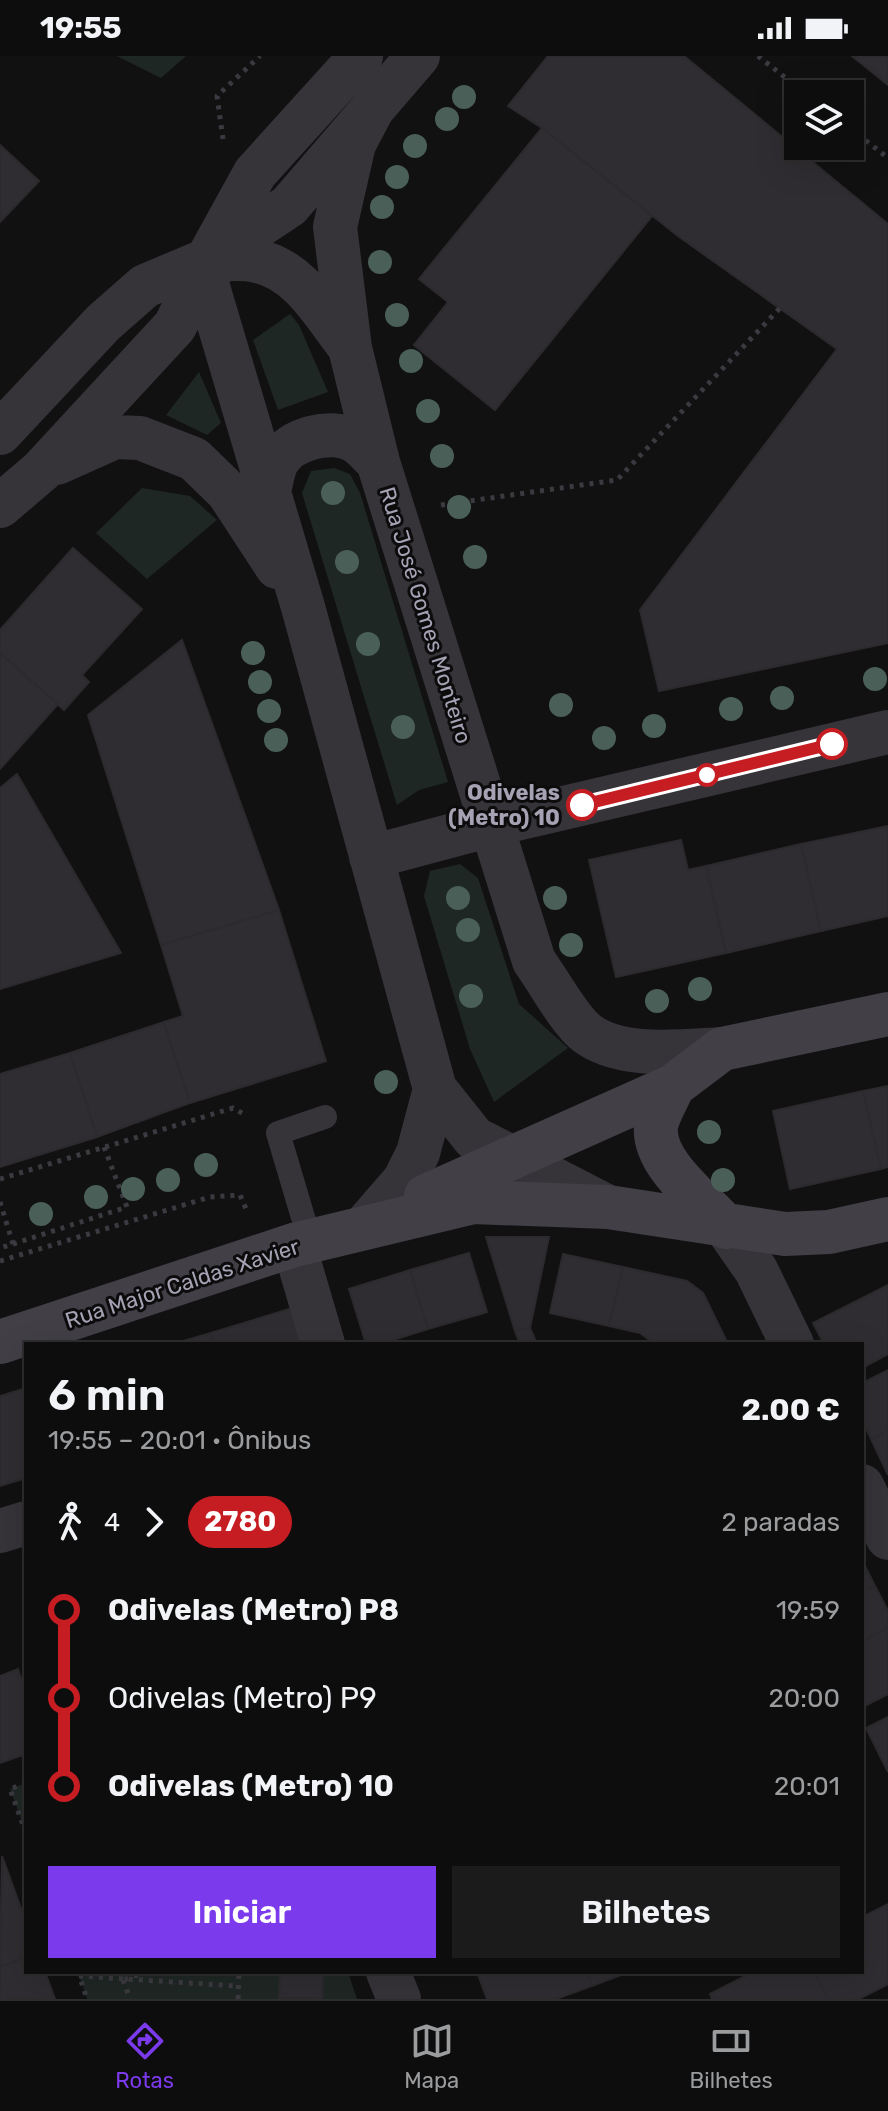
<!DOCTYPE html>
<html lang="pt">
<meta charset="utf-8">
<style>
:root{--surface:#0d0d0e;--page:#1b1b1c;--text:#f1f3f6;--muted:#9a9c9e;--line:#2d2d2e;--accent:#7c3aed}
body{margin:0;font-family:Rubik,sans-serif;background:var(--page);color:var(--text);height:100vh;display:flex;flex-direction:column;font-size:30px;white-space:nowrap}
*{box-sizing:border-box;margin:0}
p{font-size:26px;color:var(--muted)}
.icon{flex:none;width:44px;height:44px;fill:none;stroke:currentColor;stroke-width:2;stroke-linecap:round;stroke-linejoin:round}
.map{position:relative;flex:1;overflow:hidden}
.panel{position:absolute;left:24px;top:1286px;width:840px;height:632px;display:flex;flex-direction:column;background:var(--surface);border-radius:0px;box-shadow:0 8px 32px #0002,0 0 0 2px var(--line)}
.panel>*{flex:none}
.badge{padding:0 16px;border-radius:26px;font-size:28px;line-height:52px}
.fabs{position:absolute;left:784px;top:24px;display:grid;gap:16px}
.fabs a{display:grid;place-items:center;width:80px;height:80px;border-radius:0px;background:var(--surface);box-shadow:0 8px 32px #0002,0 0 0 2px var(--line);font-size:40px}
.map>.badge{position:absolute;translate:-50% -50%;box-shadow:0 0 0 4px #fff}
.legs{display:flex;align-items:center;gap:12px;height:88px;padding:0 24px;font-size:26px}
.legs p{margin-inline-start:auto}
.headline{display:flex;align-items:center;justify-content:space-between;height:136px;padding:0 24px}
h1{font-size:44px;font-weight:600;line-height:60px}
.button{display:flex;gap:16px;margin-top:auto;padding:16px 24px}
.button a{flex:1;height:92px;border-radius:0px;background:var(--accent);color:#fff;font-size:32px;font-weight:600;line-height:92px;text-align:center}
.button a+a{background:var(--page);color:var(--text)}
ul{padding:0 24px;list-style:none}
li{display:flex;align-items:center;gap:28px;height:88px;font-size:30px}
li i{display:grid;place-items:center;width:12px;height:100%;margin:0 10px;background:currentColor}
li i::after{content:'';width:20px;height:20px;margin:-10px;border:6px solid;border-radius:50%;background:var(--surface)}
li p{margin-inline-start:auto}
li:first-child i{background:linear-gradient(#0000 50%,currentColor 0)}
li:last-child i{background:linear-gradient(currentColor 50%,#0000 0)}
.status{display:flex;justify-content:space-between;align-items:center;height:56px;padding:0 40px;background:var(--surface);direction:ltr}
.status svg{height:22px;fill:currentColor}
.dock{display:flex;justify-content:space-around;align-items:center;height:112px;border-top:2px solid var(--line);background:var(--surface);font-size:22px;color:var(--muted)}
.dock a{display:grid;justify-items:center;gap:4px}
.dock .on{color:var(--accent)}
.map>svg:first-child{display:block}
</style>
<div class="status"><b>19:55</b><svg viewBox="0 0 49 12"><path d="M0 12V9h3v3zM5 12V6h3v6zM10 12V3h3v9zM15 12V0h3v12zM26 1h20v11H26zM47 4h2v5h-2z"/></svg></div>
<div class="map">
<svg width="888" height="1943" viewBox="0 0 888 1943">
<rect width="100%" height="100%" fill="#111112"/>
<path fill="#1f2724" d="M117 0H186L161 22Z
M290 258 299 269 328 336 278 354 253 284Z
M199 316 221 367 207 379 166 359Z
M334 412 350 418 360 437 448 726 419 734 397 749 302 437 311 415Z
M142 432 190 440 217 464 147 523 96 477Z
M460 808 478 822 519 948 568 992 494 1046 470 993 424 840 430 815Z
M26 1727V1777L10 1733Z
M78 1916H348L357 1943H87Z"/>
<path fill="#2f2d31" stroke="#2d2a2e" stroke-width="2" d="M548 0H684L888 168V587L659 635 640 554 837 293 678 180 542 72 508 50Z
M852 0H888V29Z
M542 72 652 160 495 354 414 289 448 246 419 223Z
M0 89 39 125 0 166Z
M73 492 142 553 82 619 89 626 64 654 0 597V574Z
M182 584 279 854 161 889 88 659Z
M0 597 58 648 0 713Z
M17 718 121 897 0 933V732Z
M888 770V860L821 875 801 788Z
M681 784 688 814 706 810 726 897 616 921 589 804Z
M801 788 821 875 726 897 706 810Z
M279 854 326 1005 190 1047 164 966 183 960 161 889Z
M164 966 190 1047 97 1081 70 997Z
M70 997 97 1081 0 1111V1018Z
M888 1030V1111L881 1113 863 1035Z
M863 1035 881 1113 790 1133 773 1055Z
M486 1181H549L530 1272 515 1275Z
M469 1197 487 1256 428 1273 410 1214Z
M563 1198 623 1211 609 1270 550 1257Z
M623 1211 687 1225 703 1237 728 1288H655L640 1277 609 1270Z
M410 1214 428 1273 380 1288H366L349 1233Z
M888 1229V1298L862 1312V1288H824L813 1267Z
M299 1250 310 1288H215L211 1277Z
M530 1272 537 1288H520L515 1275Z
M211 1277 215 1288H173Z
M888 1314V1375L871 1383 862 1364V1327Z
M26 1332V1422L0 1430V1340Z
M888 1375V1419L871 1383Z
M862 1504 875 1530 862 1536Z
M875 1530 888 1555V1572L862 1585V1536Z
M888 1572V1638L865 1650 862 1644V1585Z
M18 1613 21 1622 26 1620V1698L0 1707V1620Z
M888 1661V1716L866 1672Z
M2 1800 26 1866V1901L0 1911Z
M888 1848V1928L859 1943H828L814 1916H862V1861Z
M26 1901V1916H45L55 1943H0V1911Z
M280 1916H323L322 1943 279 1942Z
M477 1916H587L592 1930 556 1943H487Z
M587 1916H629L592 1930Z
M753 1916H814L828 1943H712L710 1938Z"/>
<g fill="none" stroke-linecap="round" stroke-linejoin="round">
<path stroke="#3b3a40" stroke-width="5" stroke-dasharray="4 6" stroke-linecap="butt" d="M758 0 806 38
M850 72 888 102
M223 83 217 40 260 0
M441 449 617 424 780 252
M0 1123 233 1052 247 1060
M0 1146 13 1188 0 1192
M13 1188 127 1151 104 1091
M0 1205 210 1141 240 1139 247 1155
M26 1727 10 1733 26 1777
M78 1916 87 1943
M120 1916 123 1924 147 1916
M79 1920 238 1930
M123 1924 130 1943
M238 1943 239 1916"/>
<path stroke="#363439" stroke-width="24" d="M310 1185 278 1077 325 1061"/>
<path stroke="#363439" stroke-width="44" d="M375 48 354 88 335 171 350 292 378 406 534 905C548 924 567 960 584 975 618 1004 682 995 722 993
M207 204 208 231 303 551 435 1033 474 1082 608 1151
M207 204C223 204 242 201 257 205 300 214 323 257 348 289
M0 377 103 267 145 230 207 204 289 150 418 0
M57 407 115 381 140 382 194 403 228 436 277 511
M269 436C271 427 273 414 277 406 290 382 332 372 355 385 364 390 371 400 378 406
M0 450 41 415 175 270 207 204 255 117 361 0
M371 801 491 769 888 676
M365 1170 404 1125 418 1097 435 1033
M726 1171 756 1214 792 1288
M294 1189 323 1288
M862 1430 888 1482
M0 1475 26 1467
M388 1916 399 1943"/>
<path stroke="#423f47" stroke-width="44" d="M673 1030C668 1042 658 1058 656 1070 652 1108 704 1145 726 1171
M426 1140 673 1030 722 993 888 958
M0 1286 294 1189 473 1146 608 1151 785 1178 829 1176 888 1163"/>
</g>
<g fill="#4a5f58">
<circle cx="464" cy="41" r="12"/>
<circle cx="447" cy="63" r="12"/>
<circle cx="415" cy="90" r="12"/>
<circle cx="397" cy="121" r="12"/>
<circle cx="382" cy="151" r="12"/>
<circle cx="380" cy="206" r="12"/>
<circle cx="397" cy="259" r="12"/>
<circle cx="411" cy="305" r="12"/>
<circle cx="428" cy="355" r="12"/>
<circle cx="442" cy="400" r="12"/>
<circle cx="333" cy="437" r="12"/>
<circle cx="459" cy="451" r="12"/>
<circle cx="475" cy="501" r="12"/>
<circle cx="347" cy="506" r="12"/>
<circle cx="368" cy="588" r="12"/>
<circle cx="253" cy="597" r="12"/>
<circle cx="875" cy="623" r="12"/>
<circle cx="260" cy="626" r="12"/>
<circle cx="782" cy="642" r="12"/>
<circle cx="561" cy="649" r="12"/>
<circle cx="731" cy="653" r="12"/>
<circle cx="269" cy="655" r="12"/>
<circle cx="654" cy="670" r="12"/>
<circle cx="403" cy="671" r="12"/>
<circle cx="604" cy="682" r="12"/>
<circle cx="276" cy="684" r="12"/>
<circle cx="458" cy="842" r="12"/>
<circle cx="555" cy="842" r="12"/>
<circle cx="468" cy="874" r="12"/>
<circle cx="571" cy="889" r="12"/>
<circle cx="700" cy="933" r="12"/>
<circle cx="471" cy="940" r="12"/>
<circle cx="657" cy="945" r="12"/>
<circle cx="386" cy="1026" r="12"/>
<circle cx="709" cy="1076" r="12"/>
<circle cx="206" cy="1109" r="12"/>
<circle cx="168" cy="1124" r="12"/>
<circle cx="723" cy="1124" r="12"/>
<circle cx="133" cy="1133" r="12"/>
<circle cx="96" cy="1141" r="12"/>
<circle cx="41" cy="1158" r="12"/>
</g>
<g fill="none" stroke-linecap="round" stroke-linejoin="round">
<g stroke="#fff" stroke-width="18">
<path id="line-1" d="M582 749 832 688"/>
</g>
<use href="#line-1" stroke="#c61d23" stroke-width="12"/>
</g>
<g fill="#fff" stroke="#c61d23" stroke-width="4">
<circle cx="832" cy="688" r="14"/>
<circle cx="707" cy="719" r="10"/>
<circle cx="582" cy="749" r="14"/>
</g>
<g text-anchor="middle" stroke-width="6" stroke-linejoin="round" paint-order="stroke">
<g font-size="22" fill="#a6a1b3" stroke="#0c0c0d">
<text transform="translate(426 559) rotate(73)" y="8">Rua José Gomes Monteiro</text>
<text transform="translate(182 1227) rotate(-18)" y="8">Rua Major Caldas Xavier</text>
</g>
<g font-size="22" font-weight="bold" fill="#a6a1b3" stroke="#0c0c0d" text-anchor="end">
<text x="560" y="744">Odivelas<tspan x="560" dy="25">(Metro) 10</tspan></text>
</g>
</g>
</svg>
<div class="fabs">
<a><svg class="icon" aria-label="layers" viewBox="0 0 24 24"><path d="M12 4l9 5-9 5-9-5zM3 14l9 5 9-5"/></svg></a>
</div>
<section class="panel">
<div class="headline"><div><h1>6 min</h1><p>19:55 – 20:01 · Ônibus</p></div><b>2.00 €</b></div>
<div class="legs"><svg class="icon" aria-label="walk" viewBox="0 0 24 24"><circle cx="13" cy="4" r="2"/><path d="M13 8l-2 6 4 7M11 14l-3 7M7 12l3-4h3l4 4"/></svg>4<svg class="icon" aria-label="forward" viewBox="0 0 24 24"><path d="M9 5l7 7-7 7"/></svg><b class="badge" style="background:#c61d23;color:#fff">2780</b><p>2 paradas</p></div>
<ul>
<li><i style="color:#c61d23"></i><b>Odivelas (Metro) P8</b><p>19:59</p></li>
<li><i style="color:#c61d23"></i><span>Odivelas (Metro) P9</span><p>20:00</p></li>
<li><i style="color:#c61d23"></i><b>Odivelas (Metro) 10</b><p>20:01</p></li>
</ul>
<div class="button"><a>Iniciar</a><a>Bilhetes</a></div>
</section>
</div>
<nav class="dock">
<a class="on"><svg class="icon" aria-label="directions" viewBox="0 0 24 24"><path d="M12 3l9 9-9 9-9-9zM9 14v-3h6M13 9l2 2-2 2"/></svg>Rotas</a>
<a><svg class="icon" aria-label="map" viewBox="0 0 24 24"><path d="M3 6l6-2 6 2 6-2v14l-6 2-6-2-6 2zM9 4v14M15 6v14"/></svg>Mapa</a>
<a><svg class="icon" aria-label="tickets" viewBox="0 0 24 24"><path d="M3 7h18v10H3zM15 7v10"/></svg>Bilhetes</a>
</nav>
